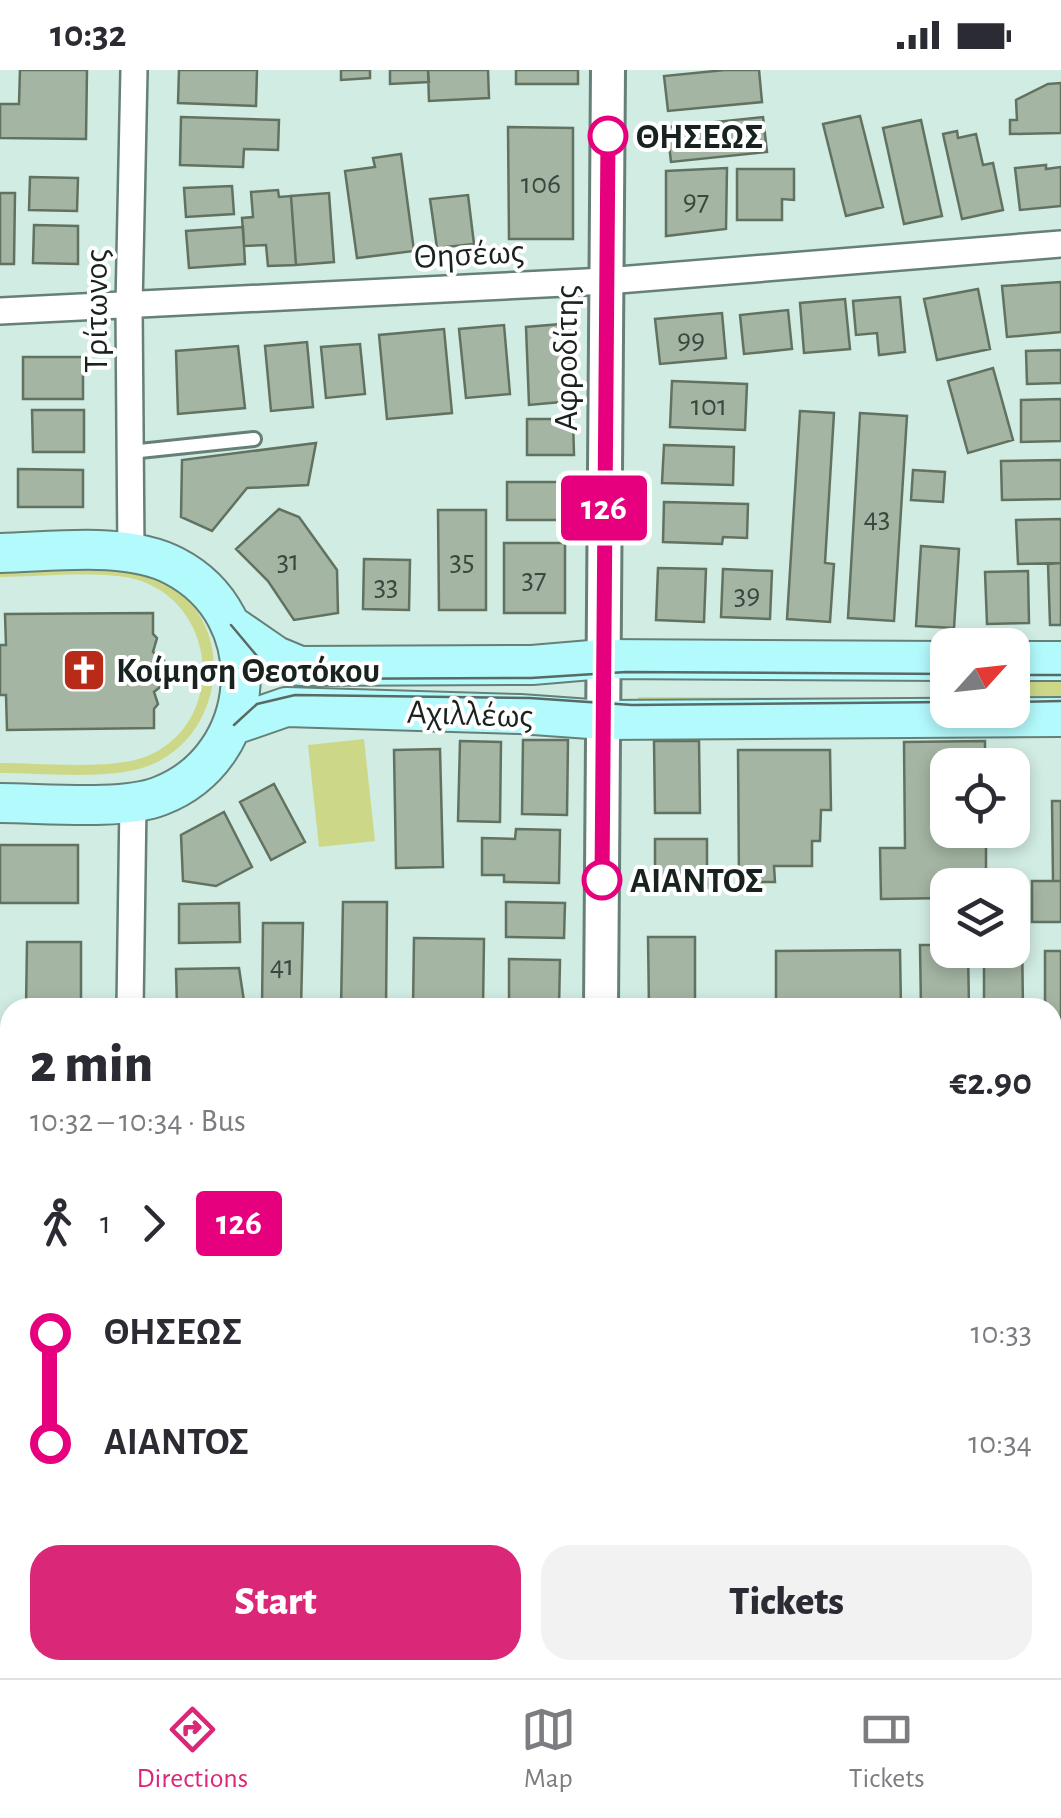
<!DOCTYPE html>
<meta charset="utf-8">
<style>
:root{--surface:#fff;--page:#f2f2f3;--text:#2b2b33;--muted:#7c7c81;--line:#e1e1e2;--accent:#db2777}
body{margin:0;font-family:"Alegreya Sans",sans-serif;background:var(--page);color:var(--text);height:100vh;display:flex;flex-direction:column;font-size:38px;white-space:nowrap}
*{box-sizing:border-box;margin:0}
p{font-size:32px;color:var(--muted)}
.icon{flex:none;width:55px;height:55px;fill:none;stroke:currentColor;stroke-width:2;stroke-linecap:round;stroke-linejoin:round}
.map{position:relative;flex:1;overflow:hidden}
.panel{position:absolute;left:0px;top:928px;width:1062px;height:682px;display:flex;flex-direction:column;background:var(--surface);border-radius:30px 30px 0 0;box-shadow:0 5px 15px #0003}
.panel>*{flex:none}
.badge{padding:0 20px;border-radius:8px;font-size:35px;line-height:65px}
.needle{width:65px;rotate:63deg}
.tools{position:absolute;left:930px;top:558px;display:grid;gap:20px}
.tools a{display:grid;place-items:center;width:100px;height:100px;border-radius:20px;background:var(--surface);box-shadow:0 5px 15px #0003;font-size:50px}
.map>.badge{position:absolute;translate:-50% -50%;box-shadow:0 0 0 5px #fff}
.legs{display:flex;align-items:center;gap:15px;height:110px;padding:0 30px;font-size:32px}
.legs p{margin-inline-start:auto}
.headline{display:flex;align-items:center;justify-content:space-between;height:170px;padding:0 30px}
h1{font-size:55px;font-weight:800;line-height:75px}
.primary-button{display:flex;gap:20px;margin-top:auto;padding:20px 30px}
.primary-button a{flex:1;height:115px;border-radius:30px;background:var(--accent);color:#fff;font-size:40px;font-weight:800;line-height:115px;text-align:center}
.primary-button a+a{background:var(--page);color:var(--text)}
ul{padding:0 30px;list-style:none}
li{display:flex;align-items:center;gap:35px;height:110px;font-size:38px}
li i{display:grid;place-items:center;width:15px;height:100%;margin:0 12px;background:currentColor}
li i::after{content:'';width:25px;height:25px;margin:-12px;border:8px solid;border-radius:50%;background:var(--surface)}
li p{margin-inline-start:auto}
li:first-child i{background:linear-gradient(#0000 50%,currentColor 0)}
li:last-child i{background:linear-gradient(currentColor 50%,#0000 0)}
.status{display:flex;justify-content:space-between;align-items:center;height:70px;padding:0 50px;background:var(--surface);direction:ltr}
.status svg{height:28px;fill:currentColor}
.menu{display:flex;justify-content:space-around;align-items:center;height:140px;border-top:2px solid var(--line);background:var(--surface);font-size:28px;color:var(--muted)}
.menu a{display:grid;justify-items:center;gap:5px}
.menu .active{color:var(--accent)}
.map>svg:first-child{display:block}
</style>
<div class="status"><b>10:32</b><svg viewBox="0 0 49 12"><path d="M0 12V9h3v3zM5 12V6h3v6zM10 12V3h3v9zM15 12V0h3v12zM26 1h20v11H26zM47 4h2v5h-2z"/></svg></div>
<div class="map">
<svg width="1061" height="1608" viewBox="0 0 1061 1608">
<rect width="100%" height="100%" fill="#d1ece3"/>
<path fill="#ccd888" d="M124 497C146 505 168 511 185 527 238 579 214 674 145 697 108 710 41 703 0 703V693C40 693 110 700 145 687 226 655 220 536 138 510 105 500 37 507 0 507V498Z
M1012 599H1061V637H1013Z
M638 627 948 628 947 638 638 639Z
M364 669 375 771 319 777 308 675Z"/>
<path fill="#a4b5a3" stroke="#627261" stroke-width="2.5" d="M20 0H87L86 69 0 68V34H19Z
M179 0H257L256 36 178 33Z
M341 0H370V8L341 10Z
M390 0H428L429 12 390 14Z
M428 0H488L489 28 429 31Z
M516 0H578V14H516Z
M725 0H759L762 32 668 41 664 6Z
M1061 13V63L1010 64V50H1017L1016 30 1048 14Z
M860 46 883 137 846 146 823 54Z
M181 47 279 50 278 80 244 79 243 97 180 95Z
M763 47 767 82 671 92 667 57Z
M921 50 942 146 904 154 883 58Z
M508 57 573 58V169H509Z
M957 61 958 68 976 64 983 95 993 93 1003 140 962 149 943 64Z
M401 84 414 181 357 188 345 101 375 97 373 88Z
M1046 95V99L1061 97V136L1020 140 1015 98Z
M727 98 726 159 666 166V101Z
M737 99H794V130L782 129V150H737Z
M30 107 78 108 77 141 29 140Z
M232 116 234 144 186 147 184 118Z
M278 120 279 127 291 126 296 195 268 196 266 175 244 176 242 148 253 147 251 122Z
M0 123H15L14 194H0Z
M329 123 334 192 296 195 291 126Z
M468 125 474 174 437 178 430 129Z
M34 155 78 156V194L33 193Z
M243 157 245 194 189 198 186 161Z
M1061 212V262L1007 267 1002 216Z
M978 219 990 279 937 290 924 229Z
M900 227 905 282 879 285 877 263 856 265 853 231Z
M845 229 850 279 804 283 800 233Z
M788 240 792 279 744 284 740 245Z
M722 243 726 288 660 294 655 249Z
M572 253V331L529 335 526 257Z
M504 255 510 324 466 328 459 259Z
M444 259 452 343 387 349 379 265Z
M307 272 313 337 271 341 265 276Z
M360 274 365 324 326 328 321 277Z
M238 276 245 338 178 344 176 281Z
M1061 280V313L1027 314 1026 281Z
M23 287H83V329H23Z
M993 298 1013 370 968 383 948 311Z
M672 311 747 314 745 360 670 357Z
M1061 329V371L1021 372V330Z
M32 340H84V382H33Z
M800 341 834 343 825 493 834 494 830 552 787 549Z
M860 343 907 346 894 551 848 548Z
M527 349H573L574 385H527Z
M316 373 308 415 247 418 212 461 181 447 182 390Z
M664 375 734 377 733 415 662 413Z
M1061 390V429L1002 430 1001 391Z
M18 399 83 400V437H18Z
M913 400 945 402 943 432 911 430Z
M507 412H569V450H507Z
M664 432 748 434 747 468 723 467 722 474 663 472Z
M279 439 299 447 337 500 338 543 294 550 268 511 236 479Z
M438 440H486V540H439Z
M1061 449V493L1018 494 1016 450Z
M504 473H565V543H504Z
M921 476 959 479 954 558 916 556Z
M364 489 410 490 409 540 363 539Z
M1061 493V555H1050L1048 494Z
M658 498 706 499 704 552 656 550Z
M723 499 772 501 770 549 721 547Z
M1028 501 1029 553 987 554 985 502Z
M153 543V564L157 568 153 582 164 590 168 604 166 612 154 622 158 634 154 639V658L7 660 6 625H0V575H6L5 544Z
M523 670H568L567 745 522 744Z
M460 671 501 672 500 752 458 751Z
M654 671H699L700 743H655Z
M985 671V695H948V760H986V815H948V828L881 829 880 778H905L904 672Z
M440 679 443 797 396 798 394 680Z
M738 680H830L831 740H821L820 771H812V796H774L775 812H739Z
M274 714 305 772 271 790 240 732Z
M1052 731H1061V811H1053Z
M224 742 252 797 216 816 183 811 181 765Z
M516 759 560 760 559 813 504 812V805H482V768L515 769Z
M655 769H707V818H655Z
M0 775H78V833H0Z
M1032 811H1061V852H1032Z
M343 832H387L386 938H341Z
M506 832 565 833 564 868 506 867Z
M239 833 240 872 179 873V834Z
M263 853H303L301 938H262Z
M648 867H695V938H649Z
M414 868 484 869 483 938H413Z
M1012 868H1022L1023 938H984V880H1012Z
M27 872H81V938H26Z
M920 875H948V880H968L969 938H921Z
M900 880 901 938H776V881Z
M1045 881H1061V957H1052V938H1045Z
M509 889 560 890 559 938H509Z
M239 898 245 938H177L176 899Z
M1052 1038H1061V1122L1052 1124Z
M1052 1193H1061V1283H1052Z
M1052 1369H1061V1546L1052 1533Z
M26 1600H67V1608H27Z
M200 1600H271L272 1604 200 1608Z
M628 1600H682V1608H628Z
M983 1600H1033L1041 1608H991Z
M859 1604 888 1605V1608H859Z"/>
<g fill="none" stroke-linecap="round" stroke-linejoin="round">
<g stroke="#667f77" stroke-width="18">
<path id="service" d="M130 382 254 369"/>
</g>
<g stroke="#667f77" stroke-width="30">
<path id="minor" d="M0 241 606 211 1061 174
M131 483 129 236 134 0
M130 938 133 733
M0 985H10
M1052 1000 1061 1001
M0 1328H10
M1052 1329H1061
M118 1608V1600"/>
</g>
<g stroke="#667f77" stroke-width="38">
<path id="tertiary" d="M601 938 608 0
M593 1608V1600"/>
</g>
<g stroke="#667f77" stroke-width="42">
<path id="secondary" d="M0 483C52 482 127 471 174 496 271 546 259 688 160 726 122 741 43 733 0 733
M231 555 276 586 300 596 532 595 603 589 948 591
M1012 591H1061
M234 655 286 637 520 644 604 650 1061 647"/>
</g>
<use href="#service" stroke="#fff" stroke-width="12"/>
<use href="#minor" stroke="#fff" stroke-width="25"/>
<use href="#tertiary" stroke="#fff" stroke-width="32"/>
<use href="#secondary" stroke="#b3fafd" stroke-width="38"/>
<path stroke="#596964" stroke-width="2.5" d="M231 555 262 592 296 609 531 608 626 602 948 604
M1012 605H1061
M1012 632 1061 631
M234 655 257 634 295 625 530 628 632 635 948 632"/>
</g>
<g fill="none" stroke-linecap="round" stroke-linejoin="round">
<g stroke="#fff" stroke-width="22">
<path id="line-1" d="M602 810 608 66"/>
</g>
<use href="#line-1" stroke="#e6007e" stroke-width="15"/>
</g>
<defs>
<g id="church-square" transform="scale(2.25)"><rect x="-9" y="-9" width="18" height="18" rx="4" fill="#b82b19" stroke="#fff"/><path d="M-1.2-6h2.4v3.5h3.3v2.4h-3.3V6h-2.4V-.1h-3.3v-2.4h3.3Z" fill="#fff"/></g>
</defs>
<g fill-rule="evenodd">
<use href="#church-square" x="84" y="600"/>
</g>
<g fill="#fff" stroke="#e6007e" stroke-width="5">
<circle cx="608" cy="66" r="18"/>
<circle cx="602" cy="810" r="18"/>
</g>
<g text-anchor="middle" stroke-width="8" stroke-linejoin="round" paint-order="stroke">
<g font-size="30" fill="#3b473f">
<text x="541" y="123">106</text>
<text x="696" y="140">97</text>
<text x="691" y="279">99</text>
<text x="709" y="345">101</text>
<text x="877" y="457">43</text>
<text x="288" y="500">31</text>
<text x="462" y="500">35</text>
<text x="534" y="518">37</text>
<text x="386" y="525">33</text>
<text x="747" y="534">39</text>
<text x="282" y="905">41</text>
</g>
<g font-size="35" font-weight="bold" fill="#18221e" stroke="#fff" text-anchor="start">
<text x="636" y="78">ΘΗΣΕΩΣ</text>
<text x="630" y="822">ΑΙΑΝΤΟΣ</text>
</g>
<g font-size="35" fill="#18221e" stroke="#fff">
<text transform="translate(469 183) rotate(-3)" y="12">Θησέως</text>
<text transform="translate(95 241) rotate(-90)" y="12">Τρίτωνος</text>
<text transform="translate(565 288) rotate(-90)" y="12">Αφροδίτης</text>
<text transform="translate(470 643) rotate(2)" y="12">Αχιλλέως</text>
</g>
<g font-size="35" font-weight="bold" fill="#18221e" stroke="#fff" text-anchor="start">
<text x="116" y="612">Κοίμηση Θεοτόκου</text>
</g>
</g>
</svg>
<div class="tools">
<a><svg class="needle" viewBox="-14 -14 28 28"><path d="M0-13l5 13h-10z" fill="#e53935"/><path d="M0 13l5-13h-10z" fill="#7c7c81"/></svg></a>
<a><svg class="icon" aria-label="locate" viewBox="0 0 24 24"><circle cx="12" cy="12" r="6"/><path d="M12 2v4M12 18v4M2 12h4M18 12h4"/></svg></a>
<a><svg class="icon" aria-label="layers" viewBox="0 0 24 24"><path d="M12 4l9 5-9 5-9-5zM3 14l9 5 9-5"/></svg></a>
</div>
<b class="badge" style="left:604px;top:438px;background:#e6007e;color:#fff">126</b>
<section class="panel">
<div class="headline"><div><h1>2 min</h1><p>10:32 – 10:34 · Bus</p></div><b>€2.90</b></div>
<div class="legs"><svg class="icon" aria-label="walk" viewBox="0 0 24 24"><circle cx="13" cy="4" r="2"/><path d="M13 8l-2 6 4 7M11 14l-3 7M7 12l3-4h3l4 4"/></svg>1<svg class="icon" aria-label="forward" viewBox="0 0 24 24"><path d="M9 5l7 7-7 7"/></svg><b class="badge" style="background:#e6007e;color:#fff">126</b></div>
<ul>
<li><i style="color:#e6007e"></i><b>ΘΗΣΕΩΣ</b><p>10:33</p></li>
<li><i style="color:#e6007e"></i><b>ΑΙΑΝΤΟΣ</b><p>10:34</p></li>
</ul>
<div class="primary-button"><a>Start</a><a>Tickets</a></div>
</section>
</div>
<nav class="menu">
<a class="active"><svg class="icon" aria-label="directions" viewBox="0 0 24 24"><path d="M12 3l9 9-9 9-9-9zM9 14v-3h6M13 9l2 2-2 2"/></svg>Directions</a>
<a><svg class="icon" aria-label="map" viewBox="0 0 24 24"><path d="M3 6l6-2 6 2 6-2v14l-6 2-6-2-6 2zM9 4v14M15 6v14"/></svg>Map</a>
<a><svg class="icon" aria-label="tickets" viewBox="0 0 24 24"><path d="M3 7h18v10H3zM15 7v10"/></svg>Tickets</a>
</nav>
